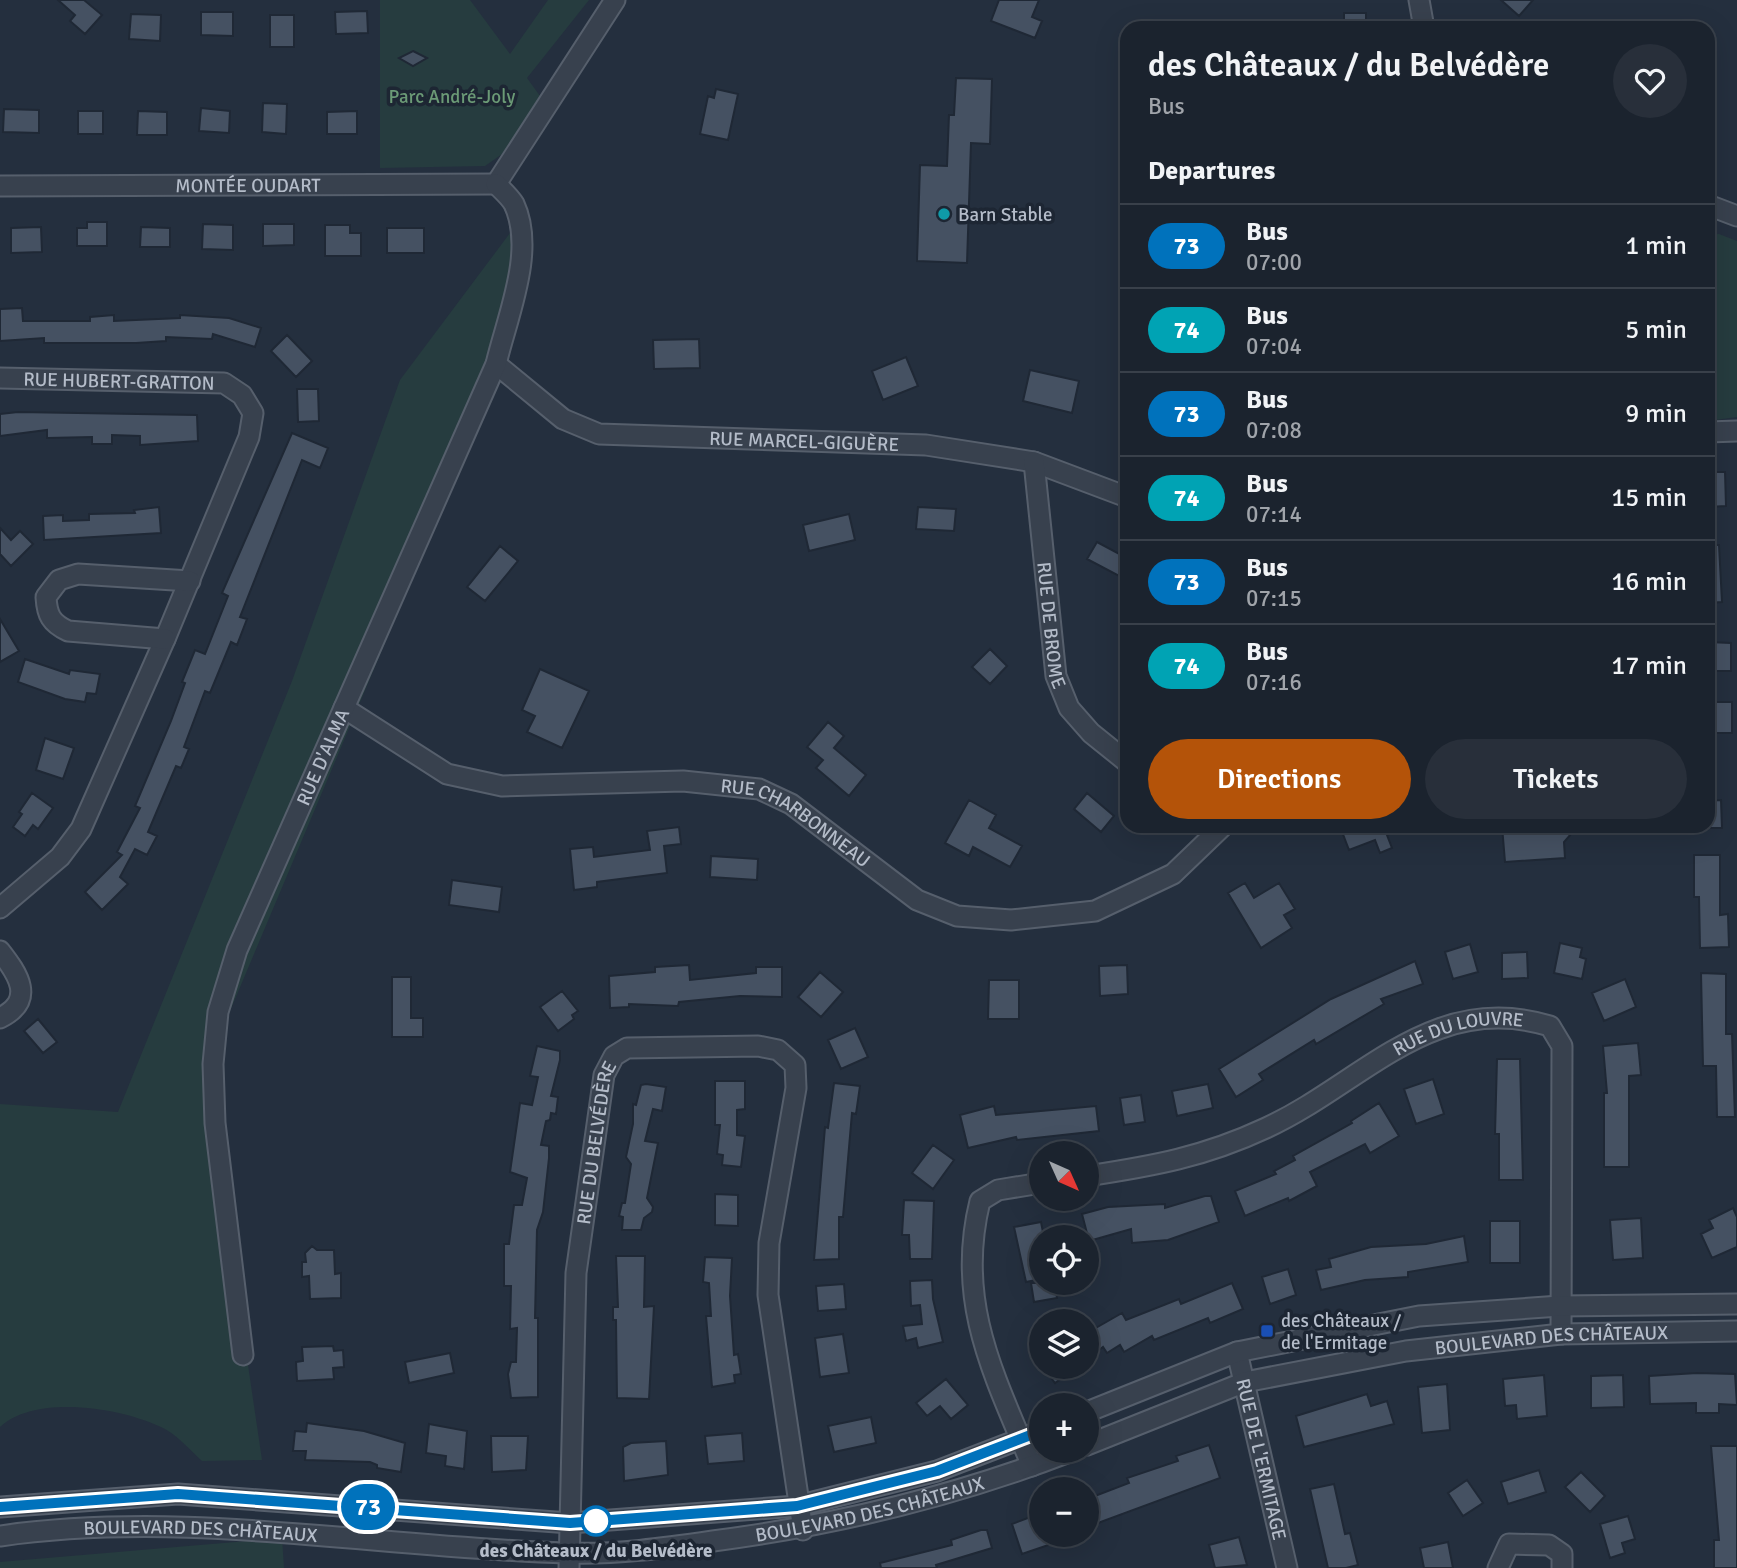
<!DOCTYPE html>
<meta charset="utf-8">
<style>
:root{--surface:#1b232e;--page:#282f3a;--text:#f1f3f6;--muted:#a0a4aa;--line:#39404a;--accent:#b45309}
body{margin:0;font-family:Signika,sans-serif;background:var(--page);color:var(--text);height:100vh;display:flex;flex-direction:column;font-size:26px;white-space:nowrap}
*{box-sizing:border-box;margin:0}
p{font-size:23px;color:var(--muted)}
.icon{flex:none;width:38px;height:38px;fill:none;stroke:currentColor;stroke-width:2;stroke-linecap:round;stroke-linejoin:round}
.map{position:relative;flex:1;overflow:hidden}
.panel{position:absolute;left:1120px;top:21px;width:595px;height:812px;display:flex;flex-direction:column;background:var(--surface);border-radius:21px;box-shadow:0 7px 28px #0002,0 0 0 2px var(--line)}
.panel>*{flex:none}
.badge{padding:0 14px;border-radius:23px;font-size:24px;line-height:46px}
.needle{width:46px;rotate:135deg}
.buttons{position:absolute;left:1029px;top:1141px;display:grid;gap:14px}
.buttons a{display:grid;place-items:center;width:70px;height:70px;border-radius:50%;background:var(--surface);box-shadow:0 7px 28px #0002,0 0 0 2px var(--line);font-size:35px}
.map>.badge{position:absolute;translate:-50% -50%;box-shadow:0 0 0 4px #fff}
h2{padding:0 28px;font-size:26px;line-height:63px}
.round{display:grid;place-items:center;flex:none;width:74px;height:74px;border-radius:37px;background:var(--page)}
.head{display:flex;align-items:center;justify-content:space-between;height:119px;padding:0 28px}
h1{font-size:33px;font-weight:600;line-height:52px}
.action{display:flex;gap:14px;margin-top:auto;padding:14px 28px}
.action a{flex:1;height:80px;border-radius:42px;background:var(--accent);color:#fff;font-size:28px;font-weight:600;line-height:80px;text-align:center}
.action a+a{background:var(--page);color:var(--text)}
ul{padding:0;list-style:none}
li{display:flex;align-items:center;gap:21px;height:84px;padding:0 28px;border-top:2px solid var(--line)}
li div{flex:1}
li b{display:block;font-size:26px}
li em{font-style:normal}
li .badge{min-width:77px;font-weight:700;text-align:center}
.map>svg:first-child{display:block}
</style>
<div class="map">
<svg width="1737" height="1568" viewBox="0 0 1737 1568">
<rect width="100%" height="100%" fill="#242f3e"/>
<path fill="#263c3f" d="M380 0H470L510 54 548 0H589L527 78 540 96 505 152 485 166 380 168Z
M525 213 532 248 502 365 214 1049 212 1121 262 1460 202 1461C191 1451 178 1436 165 1429 125 1408 36 1393 0 1427V1104L118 1112 292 681 400 380Z
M1719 234 1737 241V417L1708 421V235Z
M282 1538 284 1568H0V1562Z"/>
<path fill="#455162" stroke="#1f2835" stroke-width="2" d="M58 0H84L102 15 85 34 70 21 75 15Z
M999 0H1039L1032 17 1042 21 1035 38 991 21Z
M1501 0H1533L1519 16Z
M367 11 368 33 336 34 335 12Z
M201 12H233V36L201 35Z
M1344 13H1366V28H1344Z
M131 14 161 15 160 41 129 39Z
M270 15H294V47H270Z
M413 51 427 58 413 66 399 58Z
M956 78 992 79 990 144 971 143 967 263 917 261 920 165 947 166 949 115H954Z
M716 89 738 94 728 140 700 134 708 96 714 98Z
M263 103 287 104 286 134 262 132Z
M201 108 230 111 229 133 199 131Z
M4 109 39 110V133L3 132Z
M78 111H103V134H78Z
M138 111 167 112V135H137Z
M357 111V134H327V112Z
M87 222H107V246H77V228H87Z
M203 224 233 225V250L202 249Z
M263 224H294V245L263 246Z
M325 225H350V233H361V256H325Z
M41 227 42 252 11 253V228Z
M141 227 170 228V247H140Z
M387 228H424V253H387Z
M22 308 23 321H90V317L114 315V321L180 318V315L229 318 261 328 255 347 213 334 212 339 166 337V341L136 343H44V338L0 341V309Z
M287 335 312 361 296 377 271 351Z
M699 339 700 368 654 369 653 340Z
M906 357 918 386 883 400 872 371Z
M1030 370 1079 381 1072 413 1023 401Z
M297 389H318L319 421 298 422Z
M18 412 197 415 198 441 140 445V436L112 435V444H92V437L47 438V430L0 436V414Z
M292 433 328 448 320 468 302 460 240 617 247 619 237 645 231 642 210 693 205 691 184 747 189 749 181 768 176 766 148 832 157 836 147 855 135 849 120 877 128 884 102 910 85 892 122 855 117 852 140 808 135 806 171 721 185 683 182 682 195 650 205 654 228 596 222 593Z
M1708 472H1725L1726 506 1708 507Z
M159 507 161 533 44 540 43 516 63 515V521L89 520V514L135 513 134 510Z
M918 507 956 509 954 531 916 529Z
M849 514 855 540 809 551 803 525Z
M0 528 11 540 20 531 33 544 11 566 0 554Z
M1097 542 1127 558V566L1121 577 1087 559Z
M1708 545H1719L1722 602 1708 603Z
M500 546 518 561 485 601 467 587Z
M0 619 19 651 0 662Z
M1708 642 1731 643V671H1708Z
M990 649 1007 666 990 684 972 667Z
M25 659 69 674 70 670 100 674 96 694 87 693 85 702 65 699 18 682Z
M540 669 589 691 562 748 527 732 535 716 522 710Z
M1708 702H1732V733H1708Z
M828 722 844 736 834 748 866 775 849 796 816 768 823 760 807 747Z
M45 738 74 748 63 779 36 770Z
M32 793 53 808 38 829 33 825 25 836 13 827 22 814 19 812Z
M1087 793 1114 816 1101 832 1074 809Z
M969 800 996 815 989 828 1022 846 1010 867 973 847 969 856 945 843Z
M1721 800 1722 828H1708V801Z
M1349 826H1408V827L1387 835 1392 848 1380 853 1375 840 1349 850 1341 829Z
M1502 826H1578L1564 842 1565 858 1505 862Z
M679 827 681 844 664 846 667 873 597 882V887L574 890 570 849 593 847 594 857 650 850 647 831Z
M1694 855H1720V915L1728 914 1729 947 1700 948 1699 897H1694Z
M711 856 758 859 757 880 710 877Z
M452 880 502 887 499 912 449 905Z
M1245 883 1254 898 1279 883 1295 909 1284 915 1292 928 1261 948 1228 893Z
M1560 943 1582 948 1580 957 1586 959 1582 979 1554 973Z
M1470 944 1478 972 1453 979 1445 952Z
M1527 952 1528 978 1502 979V953Z
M1415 961 1423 984 1381 999 1384 1004 1316 1044 1314 1040 1259 1074 1263 1080 1236 1097 1219 1069 1331 999Z
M689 965 690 980 756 973V967H782V997L740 996 679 1002 678 1006 629 1004V1007L610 1008 609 976 655 972V967Z
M1127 965 1128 994 1100 996 1099 966Z
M820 972 843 992 821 1017 798 997Z
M1701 973 1726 974V1034H1732L1735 1117H1717L1716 1066H1703Z
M392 977H411V1018H423V1037H392Z
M1625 979 1636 1007 1604 1021 1592 993Z
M989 980H1019V1019H988Z
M562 991 578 1011 572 1015 574 1019 558 1031 540 1007Z
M38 1019 57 1042 43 1053 24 1031Z
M855 1028 868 1057 841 1069 828 1040Z
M1638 1043 1641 1075 1629 1076V1167H1604V1093H1607L1603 1046Z
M537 1046 560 1051V1060L551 1096 558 1097 556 1114 551 1113 550 1120 546 1121 541 1145 549 1146V1158L543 1212 537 1230 535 1318H538V1397L511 1398 508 1374 511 1362H516L517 1328 510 1329 511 1286H504V1244H509L514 1205H522L527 1178 510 1172 520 1103 532 1105 538 1077 530 1076Z
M1497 1059H1520L1523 1180H1499V1134H1495Z
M1433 1079 1444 1114 1416 1124 1404 1089Z
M715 1081H745V1109L737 1110V1135L745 1136 741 1167 722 1165 723 1155 717 1154 720 1125H715Z
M834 1083 860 1086 856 1114 852 1113 843 1217H839V1259L814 1260 825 1127 828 1128Z
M646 1084 666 1087 662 1111 653 1109 645 1141 658 1143 647 1198 653 1207 652 1212 644 1218 641 1230H622L623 1217 619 1216 622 1203H625L631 1164 626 1157 633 1124V1104L636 1105 641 1085Z
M1208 1084 1213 1108 1177 1116 1172 1091Z
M1141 1095 1145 1122 1124 1125 1120 1098Z
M1379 1103 1399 1136 1370 1153 1365 1144 1310 1172 1317 1186 1289 1201 1288 1198 1245 1216 1235 1191 1276 1174 1274 1171 1295 1160 1293 1156 1352 1123 1351 1121Z
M994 1106 996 1115 1096 1106 1099 1131 1017 1140 1016 1137 968 1148 960 1115Z
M933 1145 954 1160 933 1189 912 1173Z
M715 1194 738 1195V1226L715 1225Z
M1205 1196H1211L1219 1222 1168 1240 1132 1243 1131 1229 1089 1241 1082 1214 1108 1207 1165 1204V1208Z
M904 1200 934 1201 932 1259H910L909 1235H902Z
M1733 1208 1737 1217V1247L1712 1258 1701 1234 1713 1228 1709 1220Z
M1641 1218 1643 1258 1613 1260 1610 1220Z
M1490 1221H1520V1263H1490Z
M1041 1222 1044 1237H1041V1279L1026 1282 1014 1227Z
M1464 1236 1468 1262 1408 1272V1277L1365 1280 1321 1290 1316 1270 1331 1267 1329 1259 1371 1247 1426 1244Z
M312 1246 317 1250H334L335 1274 341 1273V1298L310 1299 309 1276 302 1277V1262H306L305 1253Z
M616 1256H645L644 1307 654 1306 649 1399 617 1398 616 1320H613V1307H618Z
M705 1257 732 1258 730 1296 734 1355 738 1354 741 1374 734 1375 735 1383 712 1387 706 1316H711L709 1283 703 1282Z
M1288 1269 1296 1295 1270 1304 1262 1277Z
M932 1280 933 1299 943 1342 918 1348 916 1338 906 1341 903 1326 922 1324 920 1305 911 1306 910 1281Z
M1031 1283H1055L1057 1298 1034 1302Z
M1232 1283 1243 1309 1210 1323 1208 1318 1154 1340 1152 1336 1124 1352 1120 1345 1107 1353 1103 1347 1087 1359V1333L1122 1313 1126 1320 1179 1299 1181 1304Z
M844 1284 846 1309 818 1311 816 1286Z
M843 1334 849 1373 820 1377 815 1338Z
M333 1346 334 1351 343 1350 344 1367 333 1368 334 1379 297 1381 296 1362 303 1361 302 1347Z
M450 1353 454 1373 409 1383 405 1362Z
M1043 1367H1077L1055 1383Z
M1697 1373 1735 1374 1737 1405 1719 1404V1413H1696V1403L1650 1404 1649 1376Z
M1544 1375 1547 1416 1517 1419 1516 1405 1505 1406 1503 1379Z
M1623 1375 1624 1407 1591 1408V1376Z
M946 1379 968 1405 951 1419 940 1406 927 1416 916 1403Z
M1447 1384 1450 1430 1422 1433 1418 1387Z
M1367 1394 1371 1406 1387 1401 1394 1424 1304 1447 1296 1416Z
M871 1417 876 1443 834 1452 828 1426Z
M307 1423 364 1431 405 1443 401 1472 377 1468V1465L370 1462 305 1460 306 1451H293L295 1431 306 1432Z
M429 1424 467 1431 464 1469 445 1466 446 1456 426 1453Z
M742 1433 744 1461 708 1464 705 1436Z
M491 1436H528L526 1470 492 1472Z
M666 1441 668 1475 624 1481 623 1447 631 1443Z
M1209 1445 1220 1478 1087 1527V1499L1129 1483 1127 1478 1178 1461 1176 1456Z
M1711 1446H1737V1568H1714V1540H1719Z
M1539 1470 1546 1492 1508 1504 1501 1482Z
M1581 1472 1605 1496 1590 1512 1565 1487Z
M1467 1480 1483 1503 1463 1516 1448 1493Z
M1334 1484 1345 1534 1350 1533 1358 1565 1346 1568H1328L1310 1489Z
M1041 1513V1535L1072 1537 1022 1554 1012 1524Z
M1628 1516 1635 1539 1622 1543 1625 1553 1610 1558 1600 1524Z
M981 1530H987L992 1548 936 1565 937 1568H881L880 1563 952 1545 951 1540Z
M1239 1537 1247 1565 1215 1568 1209 1545Z
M1448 1542 1453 1568H1424L1420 1548Z"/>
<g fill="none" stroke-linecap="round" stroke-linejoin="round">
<g stroke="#565f6c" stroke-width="23">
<g id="minor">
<path d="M1419 0 1424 28"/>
<path d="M496 184 615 0"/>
<path id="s1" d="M0 186 496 184"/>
<path d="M1708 205 1737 216"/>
<path id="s2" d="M496 364 563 419 599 434 926 445 1034 462 1127 497"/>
<path id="s3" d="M0 378 224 383 242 395 253 413 249 437 165 639 81 829 60 857 0 908"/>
<path d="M1708 432 1737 431"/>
<path id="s4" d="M1034 462 1056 676 1069 708 1091 733 1127 762"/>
<path d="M165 639 68 631C51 623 47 615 46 597L59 580 78 574 190 581"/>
<path id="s5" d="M344 708 447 774 502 786 683 781 759 789 791 804 917 900 957 916 1011 920 1095 911 1173 874 1223 826"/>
<path d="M0 951C18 974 36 1000 0 1018"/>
<path id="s6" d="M1087 1176C1153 1166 1204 1157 1266 1128 1362 1084 1432 990 1550 1026L1562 1046 1561 1334"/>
<path id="s7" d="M1237 1352 1287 1568"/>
<path id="s8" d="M243 1355 215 1123 213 1064 218 1012 237 950 496 364C507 317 536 251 514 204 510 197 502 190 496 184"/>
<path d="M1087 1412 1237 1352 1419 1316 1560 1306 1737 1304"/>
<path id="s9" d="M1087 1445 1245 1382 1406 1351 1561 1334 1737 1331"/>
<path d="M1032 1466C994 1375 955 1302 980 1201L998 1190 1041 1183"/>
<path d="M0 1507 178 1494 570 1523 797 1506 937 1471 1041 1431"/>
<path id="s10" d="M0 1536C189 1509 377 1548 566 1553 615 1555 665 1548 713 1541 836 1525 956 1496 1072 1451"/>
<path id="s11" d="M569 1568 576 1273 604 1075 614 1056 627 1048 758 1046 778 1050 795 1065 796 1088 769 1243 768 1295 803 1530"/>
<path d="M1498 1568 1509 1544 1549 1545 1562 1554V1568"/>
</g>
</g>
<use href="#minor" stroke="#38414e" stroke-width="19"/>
</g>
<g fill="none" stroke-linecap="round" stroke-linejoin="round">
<g stroke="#fff" stroke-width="16">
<path id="line" d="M0 1507 178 1494 570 1523 797 1506 937 1471 1041 1431"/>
</g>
<use href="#line" stroke="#0072bc" stroke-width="10"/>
</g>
<circle fill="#0f9aa8" stroke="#1d2633" stroke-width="2.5" cx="944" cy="214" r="7"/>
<rect fill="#1a4fb4" stroke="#1d2633" stroke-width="2.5" x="1260" y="1324" width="14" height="14" rx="3.5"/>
<circle fill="#fff" stroke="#0072bc" stroke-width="3.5" cx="596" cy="1521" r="14"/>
<g text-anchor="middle" stroke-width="7" stroke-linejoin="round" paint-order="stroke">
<g font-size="19" fill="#6b9a76" stroke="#1d2633">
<text x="452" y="103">Parc André-Joly</text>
</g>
<g font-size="19" fill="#b4bcc9" stroke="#1d2633">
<text dy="7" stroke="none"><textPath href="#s1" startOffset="248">MONTÉE OUDART</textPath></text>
<text dy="7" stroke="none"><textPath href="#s3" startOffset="119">RUE HUBERT-GRATTON</textPath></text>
<text dy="7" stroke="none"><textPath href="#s2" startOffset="331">RUE MARCEL-GIGUÈRE</textPath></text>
<text dy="7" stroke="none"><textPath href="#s4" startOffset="164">RUE DE BROME</textPath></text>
<text dy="7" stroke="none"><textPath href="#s8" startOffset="621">RUE D'ALMA</textPath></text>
<text dy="7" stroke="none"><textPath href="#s5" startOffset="483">RUE CHARBONNEAU</textPath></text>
<text dy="7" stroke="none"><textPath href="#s6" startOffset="404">RUE DU LOUVRE</textPath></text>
<text dy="7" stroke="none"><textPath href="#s11" startOffset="427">RUE DU BELVÉDÈRE</textPath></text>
<text dy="7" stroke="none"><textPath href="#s9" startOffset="480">BOULEVARD DES CHÂTEAUX</textPath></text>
<text dy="7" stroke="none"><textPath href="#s7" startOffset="110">RUE DE L'ERMITAGE</textPath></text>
<text dy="7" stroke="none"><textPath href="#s10" startOffset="875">BOULEVARD DES CHÂTEAUX</textPath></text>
<text dy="7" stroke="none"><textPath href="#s10" startOffset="201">BOULEVARD DES CHÂTEAUX</textPath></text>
</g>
<g font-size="19" fill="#b4bcc9" stroke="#1d2633" text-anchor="start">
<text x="958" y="221">Barn Stable</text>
<text x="1281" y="1327">des Châteaux /<tspan x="1281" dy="22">de l'Ermitage</tspan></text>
</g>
<g font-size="19" font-weight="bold" fill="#b4bcc9" stroke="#1d2633">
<text x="596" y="1557">des Châteaux / du Belvédère</text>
</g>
</g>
</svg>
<div class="buttons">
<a><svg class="needle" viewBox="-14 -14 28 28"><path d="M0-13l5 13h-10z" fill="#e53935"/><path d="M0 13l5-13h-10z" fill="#a0a4aa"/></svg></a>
<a><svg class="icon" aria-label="locate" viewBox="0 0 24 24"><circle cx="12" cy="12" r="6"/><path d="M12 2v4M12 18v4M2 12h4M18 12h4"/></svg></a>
<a><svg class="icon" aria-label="layers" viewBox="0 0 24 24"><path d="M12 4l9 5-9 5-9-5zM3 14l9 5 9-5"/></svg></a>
<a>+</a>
<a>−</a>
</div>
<b class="badge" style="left:368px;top:1507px;background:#0072bc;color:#fff">73</b>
<section class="panel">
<div class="head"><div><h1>des Châteaux / du Belvédère</h1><p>Bus</p></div><a class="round"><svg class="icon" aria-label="heart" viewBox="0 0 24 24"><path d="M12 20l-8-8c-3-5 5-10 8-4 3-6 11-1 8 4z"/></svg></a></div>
<h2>Departures</h2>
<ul>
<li><span class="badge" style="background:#0072bc;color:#fff">73</span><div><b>Bus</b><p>07:00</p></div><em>1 min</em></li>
<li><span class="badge" style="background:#00a3b4;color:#fff">74</span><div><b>Bus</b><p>07:04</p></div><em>5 min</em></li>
<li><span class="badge" style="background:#0072bc;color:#fff">73</span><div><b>Bus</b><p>07:08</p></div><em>9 min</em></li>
<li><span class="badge" style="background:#00a3b4;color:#fff">74</span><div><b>Bus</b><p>07:14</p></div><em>15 min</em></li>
<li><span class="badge" style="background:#0072bc;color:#fff">73</span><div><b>Bus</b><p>07:15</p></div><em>16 min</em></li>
<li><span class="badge" style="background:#00a3b4;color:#fff">74</span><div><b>Bus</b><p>07:16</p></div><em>17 min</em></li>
</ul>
<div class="action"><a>Directions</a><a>Tickets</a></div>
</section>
</div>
